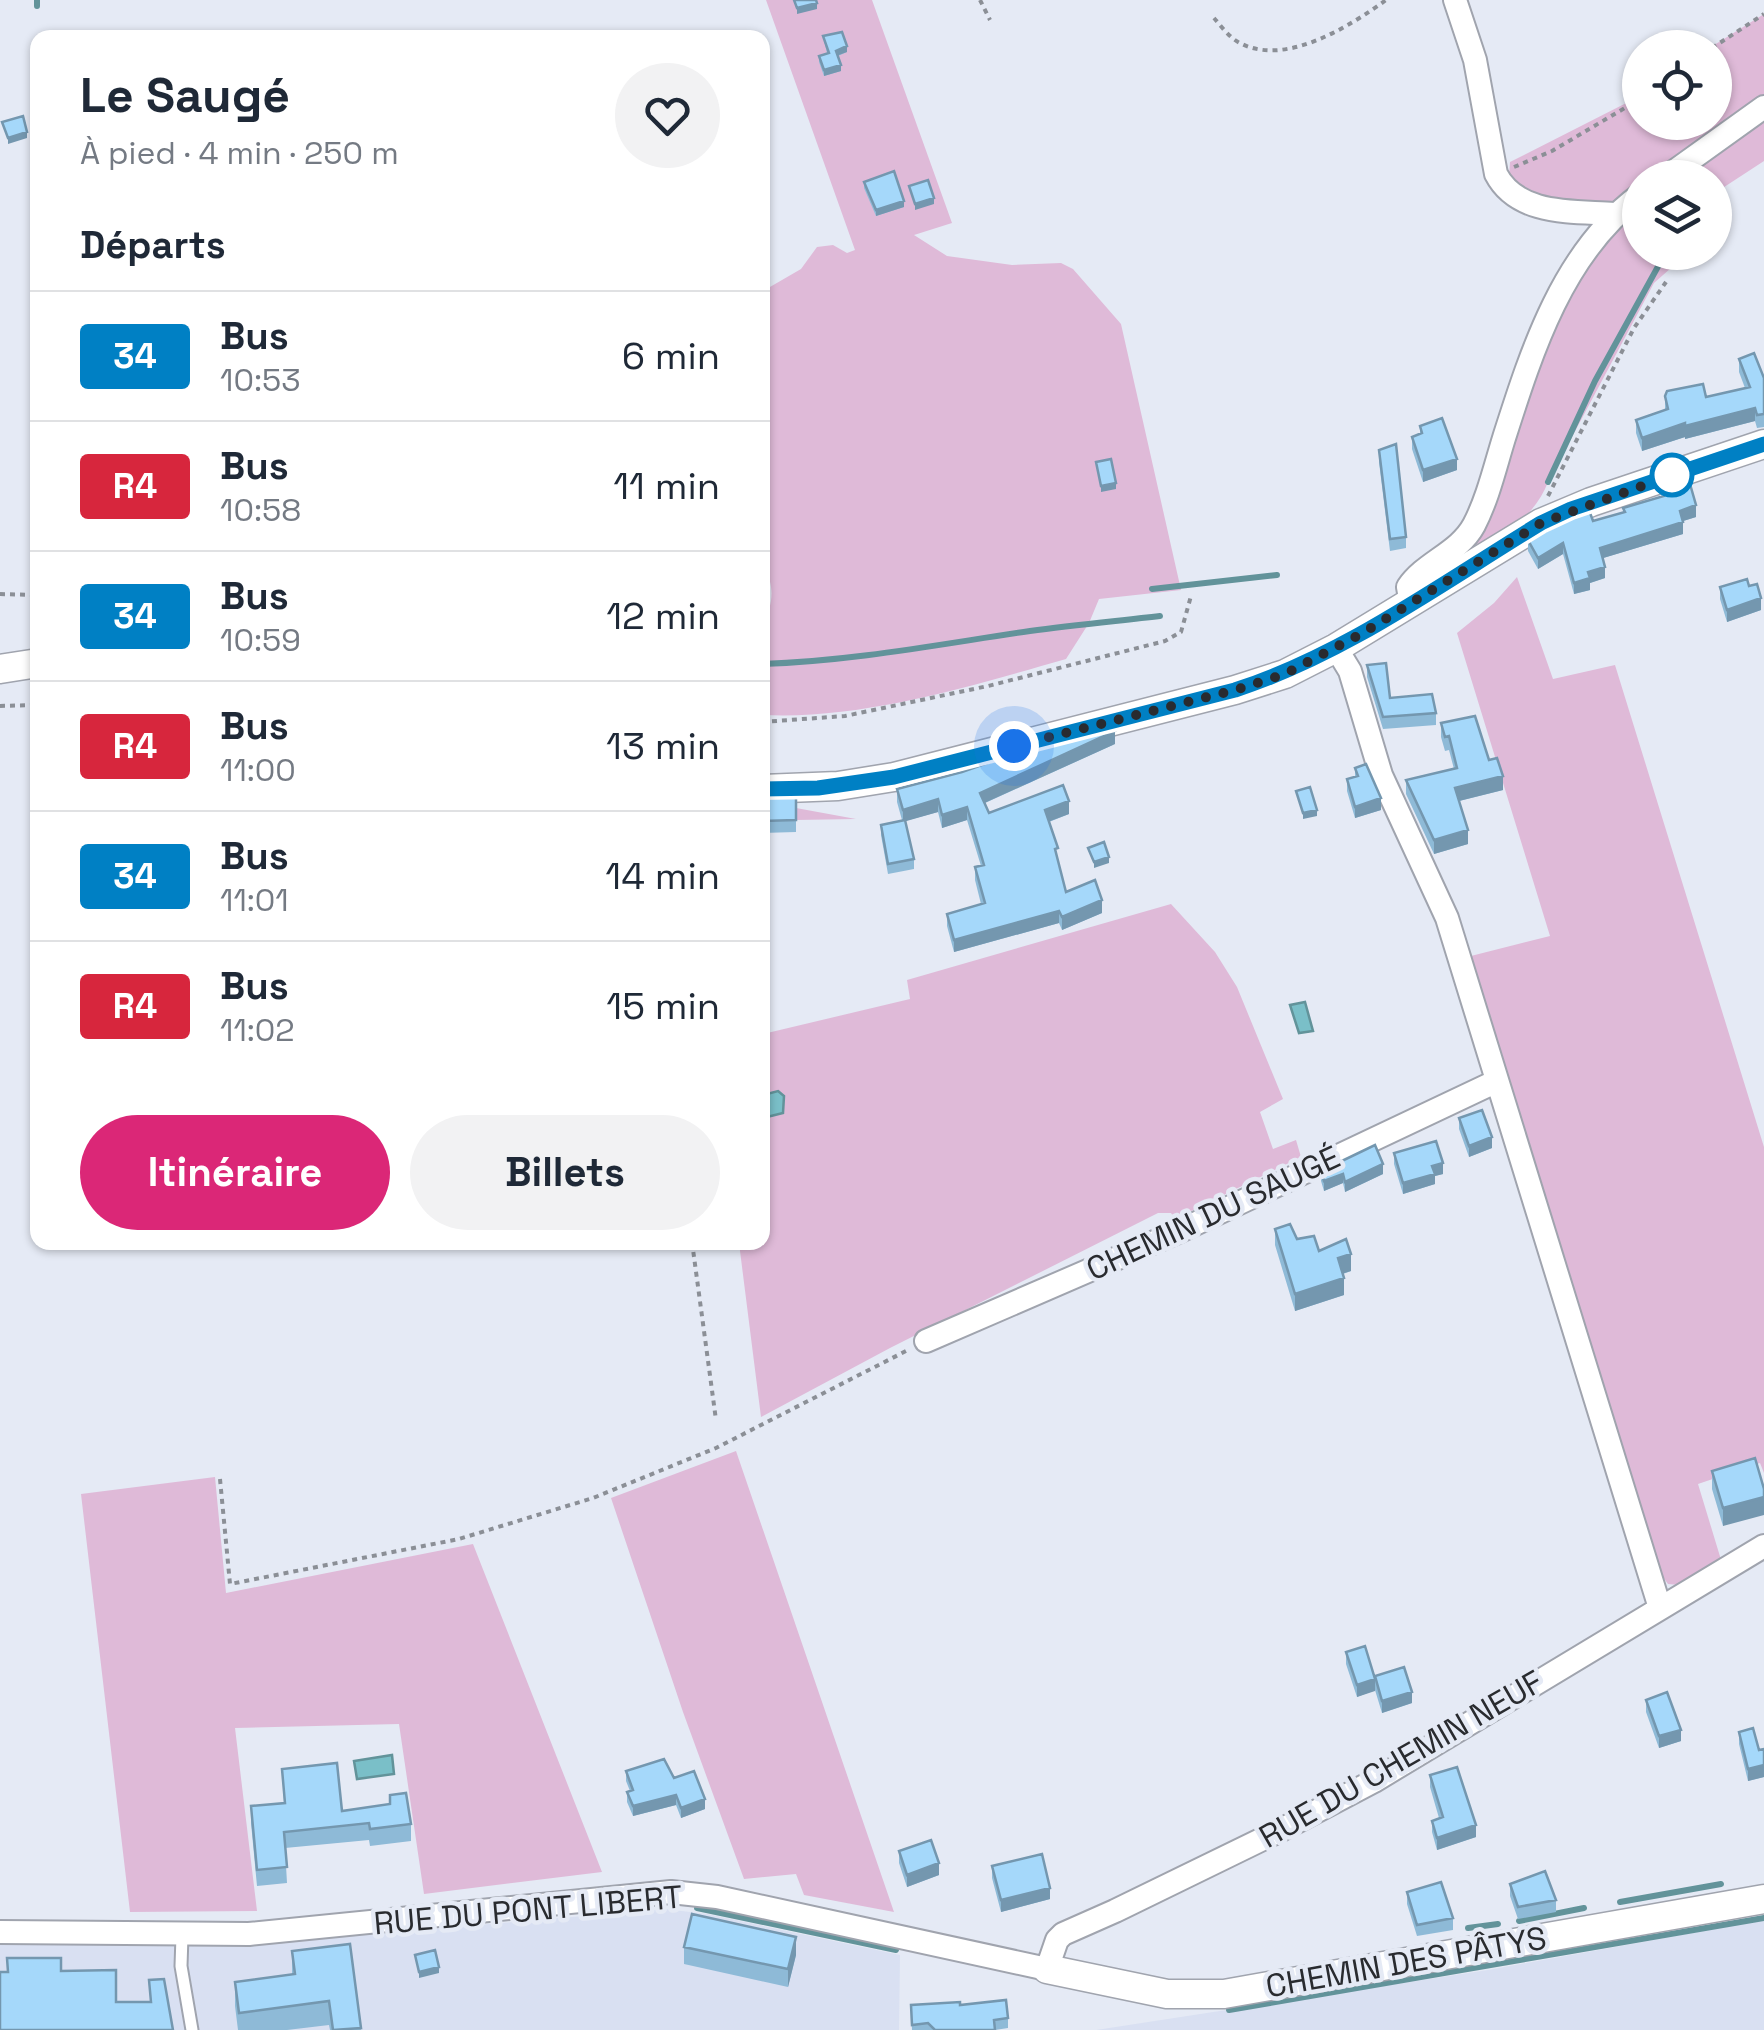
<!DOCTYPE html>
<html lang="fr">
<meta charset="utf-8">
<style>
:root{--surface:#fff;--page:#f2f2f3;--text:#1f2937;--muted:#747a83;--line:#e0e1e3;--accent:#db2777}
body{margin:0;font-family:"Space Grotesk",sans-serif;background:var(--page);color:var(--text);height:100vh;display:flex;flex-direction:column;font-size:38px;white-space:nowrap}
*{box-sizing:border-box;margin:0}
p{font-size:32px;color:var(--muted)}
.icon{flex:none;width:55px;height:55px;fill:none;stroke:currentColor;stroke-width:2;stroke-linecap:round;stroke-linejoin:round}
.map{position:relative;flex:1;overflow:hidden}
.panel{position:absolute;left:30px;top:30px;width:740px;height:1220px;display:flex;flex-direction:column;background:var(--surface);border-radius:20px;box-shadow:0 2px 8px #0004}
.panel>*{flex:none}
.badge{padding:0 20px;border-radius:8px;font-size:35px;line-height:65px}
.tools{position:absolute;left:1622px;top:30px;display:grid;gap:20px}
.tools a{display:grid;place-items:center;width:110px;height:110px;border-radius:50%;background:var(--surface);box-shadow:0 2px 8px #0004;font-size:50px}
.you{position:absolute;width:50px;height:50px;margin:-25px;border:8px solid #fff;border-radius:50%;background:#1a73e8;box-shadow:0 0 0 15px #1a73e833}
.map>.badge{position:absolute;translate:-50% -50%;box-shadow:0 0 0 5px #fff}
h2{padding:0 50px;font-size:38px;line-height:90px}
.round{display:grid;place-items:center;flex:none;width:105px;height:105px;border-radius:52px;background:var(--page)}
.overview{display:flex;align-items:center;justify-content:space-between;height:170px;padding:0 50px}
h1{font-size:48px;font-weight:800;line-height:75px}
.button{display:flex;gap:20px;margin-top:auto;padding:20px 50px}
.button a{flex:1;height:115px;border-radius:60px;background:var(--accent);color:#fff;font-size:40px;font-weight:800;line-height:115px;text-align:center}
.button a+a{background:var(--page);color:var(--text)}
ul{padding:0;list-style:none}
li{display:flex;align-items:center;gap:30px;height:130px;padding:0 50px;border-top:2px solid var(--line)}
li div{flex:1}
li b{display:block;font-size:38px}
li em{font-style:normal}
li .badge{min-width:110px;font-weight:700;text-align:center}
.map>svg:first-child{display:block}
</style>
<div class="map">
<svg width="1764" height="2030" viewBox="0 0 1764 2030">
<rect width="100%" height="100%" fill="#e5eaf5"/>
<path fill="#d9e0f2" d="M665 1909 707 1914 900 1955 899 2030H0V1943L233 1946Z
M1764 1920V2030H1096L1488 1970Z"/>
<path fill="#dfbad8" d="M766 0H872L952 223 914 235 947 256 1012 265 1061 263 1073 269 1121 324 1181 590 1099 599 1089 623 1066 659C972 686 861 720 763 715 763 694 758 651 763 633 770 602 778 595 763 563L762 422 768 406 762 347 763 291 801 269 817 247 833 245 847 253 855 250Z
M1764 14V100L1655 177 1640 178V188L1614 205 1542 202 1509 177 1510 162 1640 96V122H1715V48L1711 47Z
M1764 115V161L1715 193V178H1677Z
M1640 204V252L1688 253 1654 283 1548 482C1529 533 1465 556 1420 581L1450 561 1579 272Z
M1517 577 1553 679 1615 665 1764 1147V1473L1760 1463 1698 1484 1722 1563 1679 1585 1668 1584 1657 1569 1467 957 1550 936 1457 633 1494 603Z
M796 808 856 819 796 820Z
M1171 904 1215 952 1237 987 1283 1099 1260 1112 1273 1149 1296 1140 1301 1157 1175 1219 1171 1213H1158L890 1348 761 1417 739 1243 762 1242 763 1034 910 999 907 980Z
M736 1451 894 1912 804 1895 796 1874 744 1879 683 1712 611 1498Z
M215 1477 226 1593 473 1544 602 1872 424 1894 399 1724 235 1728 257 1911 130 1912 81 1494Z"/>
<path fill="#7abfc8" stroke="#62939a" stroke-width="2.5" d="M1305 1002 1313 1031 1299 1033 1290 1005Z
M778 1091 784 1096 783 1113 763 1118V1095Z
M392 1755 394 1774 357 1779 354 1761Z"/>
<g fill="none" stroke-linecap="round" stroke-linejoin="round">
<path stroke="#62939a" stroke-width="6" d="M37 0V6
M49 36V38
M1548 482 1595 381 1666 252
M1152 589 1277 575
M762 664C853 661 941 644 1030 631 1073 625 1117 621 1160 616
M1620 1902 1721 1884
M697 1908 896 1950
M1519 1921 1584 1908
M1468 1928 1498 1924
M1229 2010 1764 1918"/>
<g stroke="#a0a4ae" stroke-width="15">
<path id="service" d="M182 1936 181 1966 192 2030"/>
</g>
<g stroke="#a0a4ae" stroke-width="26">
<path id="minor" d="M1455 0 1475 60 1496 174C1518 216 1573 211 1614 214
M1665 178 1764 107
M1411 604 1408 587C1425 562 1459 553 1474 525 1488 498 1495 467 1504 438 1532 350 1563 252 1640 195
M1336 648 1350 671 1381 775 1447 918 1660 1608
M926 1341 1180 1231 1497 1081
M0 1932 249 1934 671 1892 717 1897 1047 1969 1057 1940 1063 1934 1115 1911 1281 1830 1374 1781 1764 1546"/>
</g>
<g stroke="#a0a4ae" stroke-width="31">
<path id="tertiary" d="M0 669 38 663
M762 789 838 786 894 777 1235 690 1285 674 1336 648 1541 523 1591 502 1764 444
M1047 1969 1167 1994H1224L1764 1899"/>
</g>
<path stroke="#8b8f96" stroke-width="4" stroke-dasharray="5 5" stroke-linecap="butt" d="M980 0 990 20
M1214 18C1222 27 1230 39 1242 44 1287 66 1350 26 1386 0
M1712 48 1764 14
M1514 167 1552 151 1640 99
M1548 496 1634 328 1666 282
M0 594 38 595
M0 706 38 705
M762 722 845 716 988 686 1165 641 1181 632 1191 596
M692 1242 716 1420
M220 1479 230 1584 459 1539 593 1498 716 1448 908 1350"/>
<use href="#service" stroke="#fff" stroke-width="11"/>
<use href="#minor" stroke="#fff" stroke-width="22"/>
<use href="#tertiary" stroke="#fff" stroke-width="28"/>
</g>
<path fill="#8ebad7" d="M823 36 847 52 838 56 841 71 824 76 819 62V56L827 53Z
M864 182 904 207 876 216 864 188Z
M1739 359 1764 378V427L1757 428 1755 421 1685 439V437L1642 451 1636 433V420L1665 411V396L1706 397 1745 388 1739 372Z
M1420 426 1457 470 1423 482 1412 449V437L1420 434Z
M1379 450 1406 537V548L1390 551 1379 462Z
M1661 486 1696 517 1683 521V534L1603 558 1605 578 1590 583V590L1574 594 1563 554 1538 569 1528 551V540L1623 512V508L1661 497Z
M1720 587 1761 610 1727 622 1720 599Z
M1367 665 1390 698 1436 713V725L1383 729 1367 677Z
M1441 723 1489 760 1503 790 1459 801 1468 844 1434 854 1406 794V780L1454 769 1449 750 1445 751 1441 737Z
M1115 744 985 803 989 813 1069 814 1049 822 1066 892 1102 913 1062 930 1059 923 954 952 947 926V914L981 904 975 880V867L981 866 967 820 942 828 938 812 905 821 914 859V869L888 874 881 835V825L902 820 897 802V789Z
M1355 768 1381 810 1355 818 1347 791V779L1355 777Z
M796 796V832L762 833V797Z
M1459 1118 1492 1148 1469 1157 1459 1129Z
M1394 1153 1443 1174 1435 1176V1184L1403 1194 1394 1164Z
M1321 1171 1383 1174 1345 1192 1343 1183 1324 1191 1321 1181Z
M1275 1229 1319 1251 1351 1271 1343 1274 1344 1295 1295 1311 1275 1245Z
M1712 1471 1764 1489 1723 1526 1712 1489Z
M1346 1652 1375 1677 1412 1703 1382 1713 1375 1690 1357 1697 1346 1664Z
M1646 1700 1681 1741 1659 1748 1646 1712Z
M1739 1732 1759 1750 1764 1749V1777L1748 1781 1739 1744Z
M282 1769 342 1811 390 1804V1795L411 1824V1841L370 1846 369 1840 285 1848 287 1883 257 1886 251 1823V1806L284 1803Z
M626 1771 674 1778 705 1809 681 1818 676 1805 633 1816 627 1802V1792L630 1791 626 1781Z
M1430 1775 1476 1837 1437 1850 1432 1832V1821L1439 1818 1430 1787Z
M899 1851 939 1875 907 1887 899 1863Z
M992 1866 1050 1899 1001 1912 992 1878Z
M1510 1884 1556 1900V1912L1518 1919 1510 1896Z
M1407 1892 1453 1918V1930L1417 1936 1407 1904Z
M350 1944 361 2030H330L329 2025 287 2030H238L235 2006V1982L292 1975V1951Z
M684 1947 796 1955 788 1987 684 1964Z
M911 2005H960L1008 2018V2028L995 2030H912Z"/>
<path fill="#7497af" d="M817 3V9L797 14V8Z
M847 46V52L836 56V51Z
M841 65V71L824 76V70Z
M27 132V138L8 144V138Z
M934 198V204L915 210V204Z
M904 201V207L876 216V210Z
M1755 408V421L1685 439V426Z
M1685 423V437L1642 451V438Z
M1457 459V470L1423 482V470Z
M1116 483V489L1101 492V486Z
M1696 505V517L1680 522V511Z
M1683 522V534L1600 559V548Z
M1563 543V554L1538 569V558Z
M1605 567V578L1590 583V590L1574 594V583L1588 572Z
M1761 598V610L1727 622V610Z
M1115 731V744L980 805V793Z
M1503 776V790L1455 802V788Z
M1381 798V810L1355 818V807Z
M938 799V812L903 822V810Z
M1069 801V814L1045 823V810Z
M967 807V820L942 828V815Z
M1317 810V816L1303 819V813Z
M1468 830V844L1434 854V840Z
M1109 857V863L1094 868V862Z
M1102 900V913L1062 930V917Z
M1059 911V923L954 952V940Z
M1492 1137V1148L1469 1157V1146Z
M1443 1163V1174L1435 1176V1184L1403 1194V1183L1432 1166Z
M1383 1164V1174L1345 1192V1182Z
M1343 1174V1183L1324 1191V1181Z
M1351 1254V1271L1338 1275V1258Z
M1344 1278V1295L1295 1311V1294Z
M1764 1497V1515L1723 1526V1508Z
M1375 1679V1691L1357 1697V1685Z
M1412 1692V1703L1382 1713V1701Z
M1681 1730V1741L1659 1748V1736Z
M1764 1765V1777L1748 1781V1769Z
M676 1795V1805L633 1816V1806Z
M705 1799V1809L681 1818V1808Z
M1476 1825V1837L1437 1850V1838Z
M939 1863V1875L907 1887V1875Z
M1050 1888V1899L1001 1912V1900Z
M796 1937V1955L788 1987V1969Z
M439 1967V1973L419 1978V1972Z"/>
<path fill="#a5d8fa" stroke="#7497af" stroke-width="2.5" d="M794 0H816L817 3 797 8Z
M842 32 847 46 836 51 841 65 824 70 819 56 829 53 823 36Z
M23 116 27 132 8 138 2 122Z
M894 171 904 201 876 210 864 182Z
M928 180 934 198 915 204 909 186Z
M1754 353 1764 378V414L1757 415 1755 408 1685 426V423L1642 438 1636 420 1668 409 1665 396 1667 391 1703 384 1706 397 1750 387 1739 359Z
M1442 418 1457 459 1423 470 1412 437 1422 433 1420 426Z
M1396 444 1406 537 1390 539 1379 450Z
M1111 459 1116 483 1101 486 1096 462Z
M1688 477 1696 505 1680 511 1683 522 1600 548 1605 567 1588 572 1590 578 1574 583 1563 543 1538 558 1528 540 1589 510 1593 521 1625 512 1623 508 1664 496 1661 486Z
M1747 579 1749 586 1757 584 1761 598 1727 610 1720 587Z
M1386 663 1390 698 1432 694 1436 713 1383 717 1367 665Z
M1475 716 1489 760 1497 758 1503 776 1455 788 1468 830 1434 840 1406 780 1457 768 1449 736 1445 737 1441 723Z
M1113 727 1115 731 980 793 989 813 1063 785 1069 801 1045 810 1058 848 1055 849 1066 892 1095 880 1102 900 1062 917 1059 911 954 940 947 914 985 903 975 867 984 865 967 807 942 815 938 799 903 810 897 789 962 772 1030 748Z
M1366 764 1381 798 1355 807 1347 779 1358 776 1355 768Z
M1310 787 1317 810 1303 813 1296 791Z
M796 796V820L762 821V797Z
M905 820 914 859 888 864 881 825Z
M1104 842 1109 857 1094 862 1088 848Z
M1482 1110 1492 1137 1469 1146 1459 1118Z
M1436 1141 1443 1163 1432 1166 1435 1174 1403 1183 1394 1153Z
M1375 1145 1383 1164 1345 1182 1343 1174 1324 1181 1321 1171Z
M1290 1224 1297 1239 1314 1236 1319 1251 1346 1239 1351 1254 1338 1258 1344 1278 1295 1294 1275 1229Z
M1755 1458 1764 1489V1497L1723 1508 1712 1471Z
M1365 1646 1375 1679 1357 1685 1346 1652Z
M1404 1667 1412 1692 1382 1701 1375 1676Z
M1667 1692 1681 1730 1659 1736 1646 1700Z
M1753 1728 1759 1750 1764 1749V1765L1748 1769 1739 1732Z
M664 1759 674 1778 694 1771 705 1799 681 1808 676 1795 633 1806 627 1792 633 1790 626 1771Z
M337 1763 342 1811 390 1804V1795L406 1793 411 1824 370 1829 369 1823 284 1832 287 1867 257 1870 251 1806 285 1803 282 1769Z
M1457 1767 1476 1825 1437 1838 1432 1821 1443 1817 1430 1775Z
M931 1840 939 1863 907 1875 899 1851Z
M1042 1854 1050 1888 1001 1900 992 1866Z
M1545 1871 1556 1900 1518 1907 1510 1884Z
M1441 1882 1453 1918 1417 1925 1407 1892Z
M692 1914 796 1937 788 1969 684 1947Z
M350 1944 361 2028 333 2030 329 2001 239 2013 235 1982 295 1974 292 1951Z
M435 1950 439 1967 419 1972 415 1955Z
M7 1958H61V1971L116 1970V2002H151L149 1980 164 1979 173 2030H0V1972H8Z
M1006 2000 1008 2018 994 2020 995 2030H935L928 2023 912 2025 911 2005 960 2002V2005Z"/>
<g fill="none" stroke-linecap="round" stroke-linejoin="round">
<g stroke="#fff" stroke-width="22">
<path id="line" d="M762 789 818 788 894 777 1235 690C1346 654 1442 583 1541 523L1571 509 1764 444"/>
</g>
<use href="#line" stroke="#0080c4" stroke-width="15"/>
<path stroke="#292b2f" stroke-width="10" stroke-dasharray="0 18" d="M1014 746 1235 690 1285 674 1361 634 1541 523 1672 475"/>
</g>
<circle fill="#fff" stroke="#0080c4" stroke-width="5" cx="1672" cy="475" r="20"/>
<g text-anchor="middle" stroke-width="9" stroke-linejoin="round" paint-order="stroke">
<g font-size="32" fill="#292b2f" stroke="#e5eaf5">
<text transform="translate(1213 1213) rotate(-25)" y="11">CHEMIN DU SAUGÉ</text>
<text transform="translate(1401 1759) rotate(-30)" y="11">RUE DU CHEMIN NEUF</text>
<text transform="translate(528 1910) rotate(-5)" y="11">RUE DU PONT LIBERT</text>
<text transform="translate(1406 1962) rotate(-10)" y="11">CHEMIN DES PÂTYS</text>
</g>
</g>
</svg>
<div class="tools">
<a><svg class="icon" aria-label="locate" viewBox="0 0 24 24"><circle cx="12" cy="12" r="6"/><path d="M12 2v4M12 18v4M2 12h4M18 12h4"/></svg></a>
<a><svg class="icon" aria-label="layers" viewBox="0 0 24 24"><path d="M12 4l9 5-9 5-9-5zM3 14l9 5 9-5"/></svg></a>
</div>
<div class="you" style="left:1014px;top:746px"></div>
<section class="panel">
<div class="overview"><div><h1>Le Saugé</h1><p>À pied · 4 min · 250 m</p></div><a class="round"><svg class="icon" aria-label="heart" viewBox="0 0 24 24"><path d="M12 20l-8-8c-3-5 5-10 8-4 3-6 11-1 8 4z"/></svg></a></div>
<h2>Départs</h2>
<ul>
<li><span class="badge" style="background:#0080c4;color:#fff">34</span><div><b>Bus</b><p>10:53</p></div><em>6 min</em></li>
<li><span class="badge" style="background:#d7263d;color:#fff">R4</span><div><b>Bus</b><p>10:58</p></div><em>11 min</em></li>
<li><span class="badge" style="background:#0080c4;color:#fff">34</span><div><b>Bus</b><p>10:59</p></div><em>12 min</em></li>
<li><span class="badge" style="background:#d7263d;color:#fff">R4</span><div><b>Bus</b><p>11:00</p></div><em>13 min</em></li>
<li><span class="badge" style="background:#0080c4;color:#fff">34</span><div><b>Bus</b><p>11:01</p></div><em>14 min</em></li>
<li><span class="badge" style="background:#d7263d;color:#fff">R4</span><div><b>Bus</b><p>11:02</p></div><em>15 min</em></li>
</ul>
<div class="button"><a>Itinéraire</a><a>Billets</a></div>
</section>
</div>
